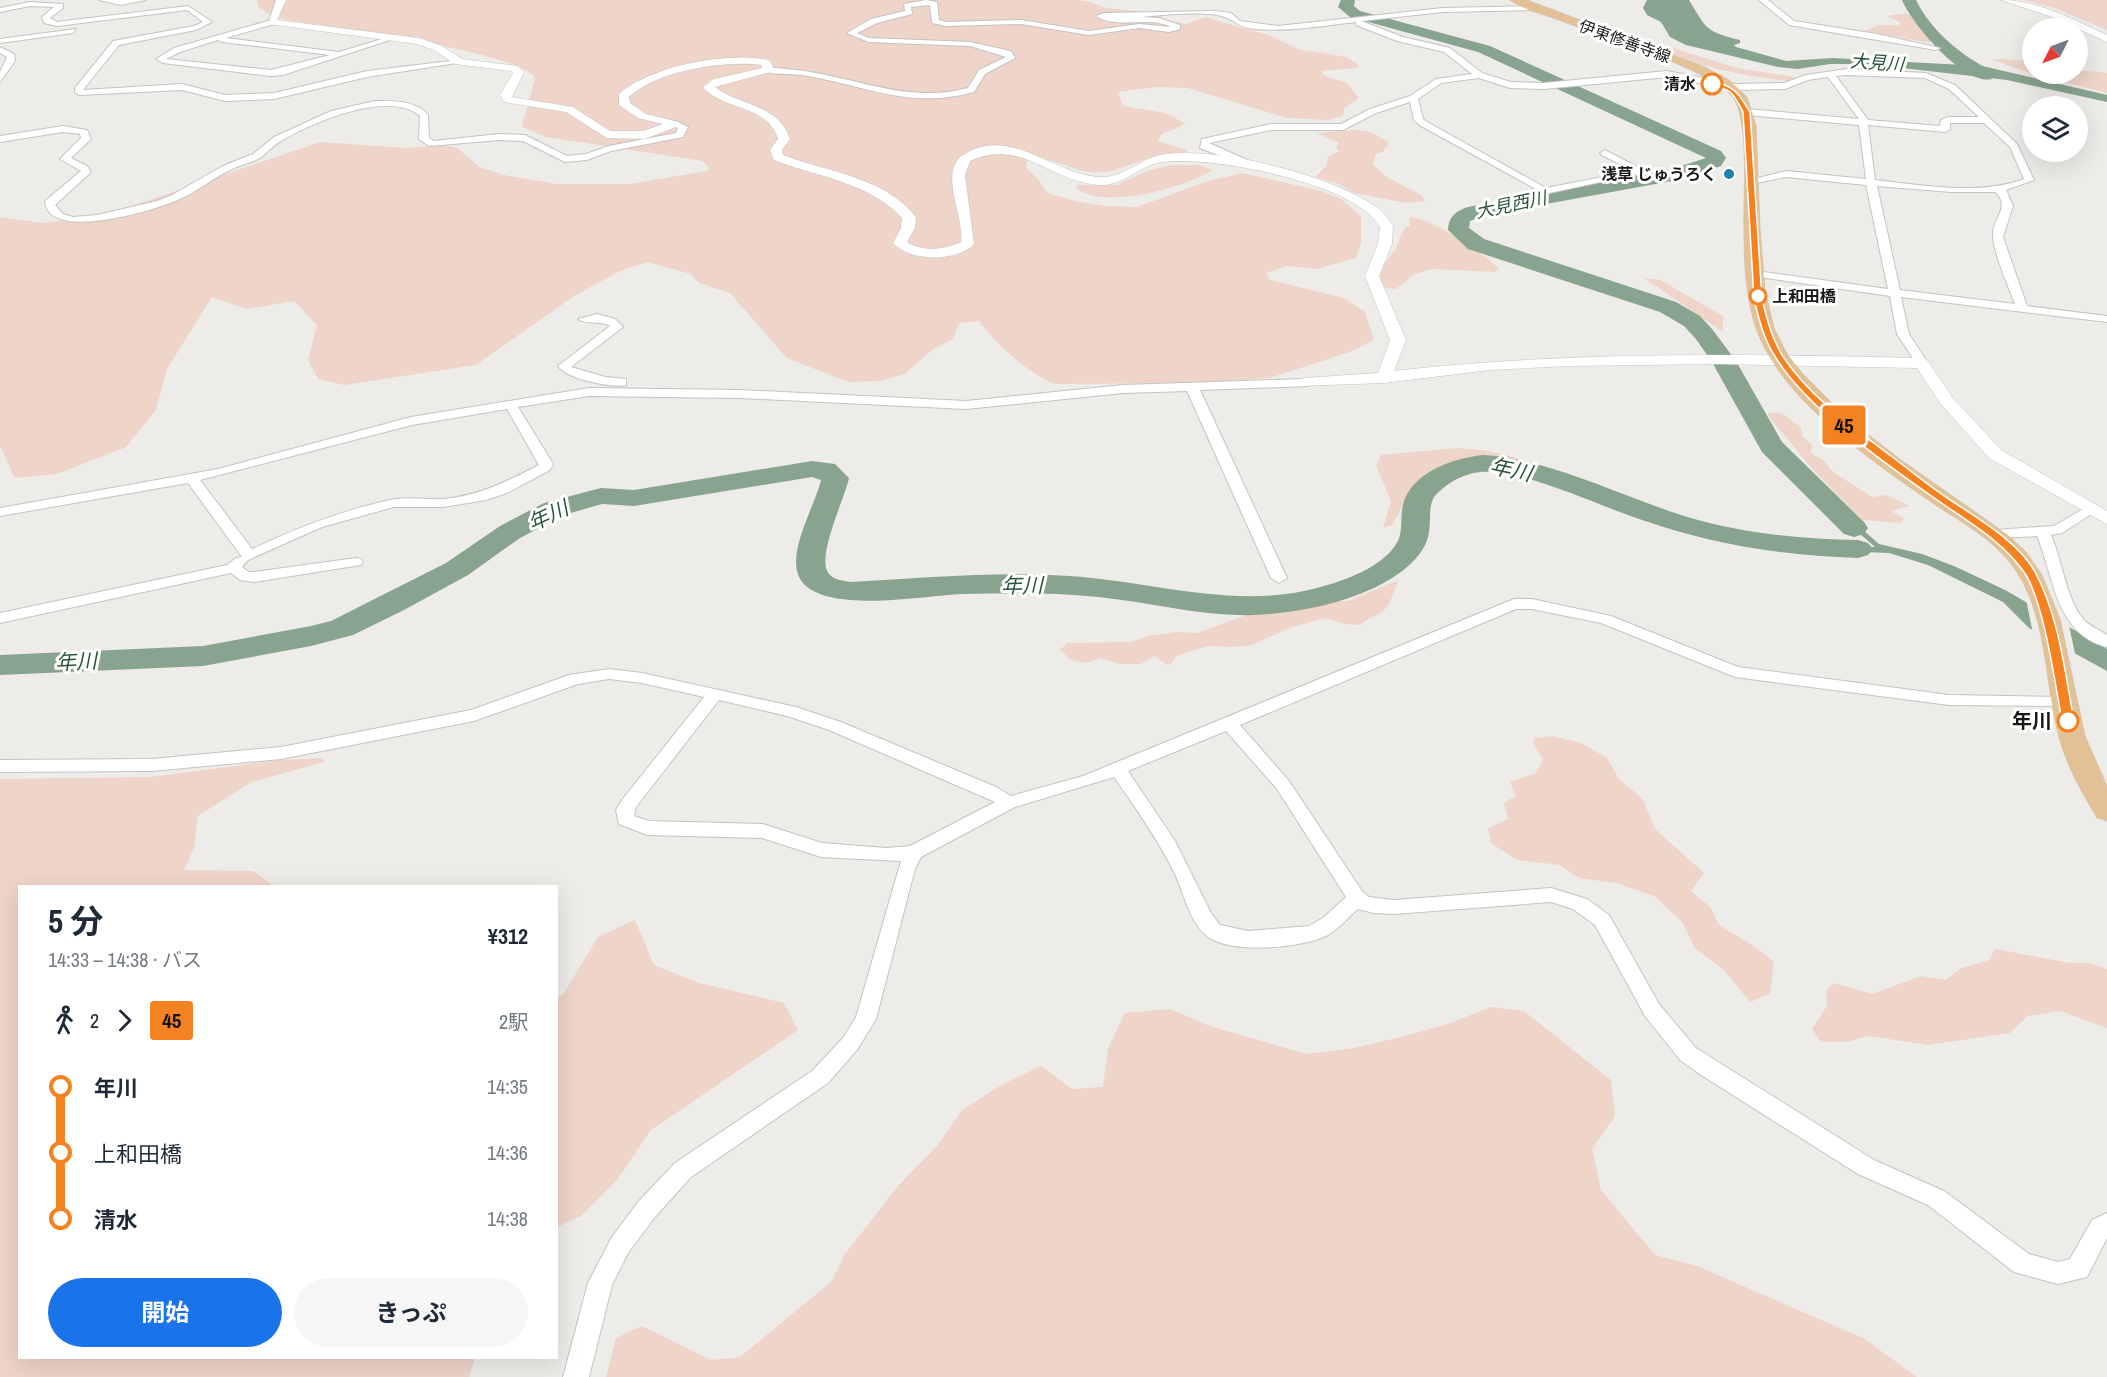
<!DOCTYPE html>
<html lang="ja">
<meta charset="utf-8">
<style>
:root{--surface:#fff;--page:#f6f6f7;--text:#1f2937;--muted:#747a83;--accent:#1a73e8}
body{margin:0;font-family:"Archivo Narrow","Noto Sans JP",sans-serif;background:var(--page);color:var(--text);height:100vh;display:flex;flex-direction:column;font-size:22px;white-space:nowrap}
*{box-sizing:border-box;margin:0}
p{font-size:20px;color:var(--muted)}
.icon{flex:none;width:33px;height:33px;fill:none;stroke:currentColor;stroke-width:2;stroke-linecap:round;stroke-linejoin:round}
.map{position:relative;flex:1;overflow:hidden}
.side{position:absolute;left:18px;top:885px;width:540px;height:474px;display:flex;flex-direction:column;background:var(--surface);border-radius:0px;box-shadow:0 6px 24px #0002}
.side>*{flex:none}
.badge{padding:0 12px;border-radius:4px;font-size:21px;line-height:39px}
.needle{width:39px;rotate:228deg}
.controls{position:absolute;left:2022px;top:18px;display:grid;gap:12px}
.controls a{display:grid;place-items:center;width:66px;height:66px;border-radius:50%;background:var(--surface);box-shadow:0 6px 24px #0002;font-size:30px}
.map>.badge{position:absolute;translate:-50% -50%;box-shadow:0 0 0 3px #fff}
.legs{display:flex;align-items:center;gap:9px;height:66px;padding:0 30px;font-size:20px}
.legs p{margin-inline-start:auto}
.overview{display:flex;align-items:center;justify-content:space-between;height:102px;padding:0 30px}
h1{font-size:33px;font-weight:700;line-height:45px}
.button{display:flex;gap:12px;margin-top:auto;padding:12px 30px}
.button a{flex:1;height:69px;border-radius:36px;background:var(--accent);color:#fff;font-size:24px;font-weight:700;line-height:69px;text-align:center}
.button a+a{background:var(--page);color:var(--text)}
ul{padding:0 30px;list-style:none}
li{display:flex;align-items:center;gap:21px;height:66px;font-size:22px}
li i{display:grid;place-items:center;width:9px;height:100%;margin:0 8px;background:currentColor}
li i::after{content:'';width:15px;height:15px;margin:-8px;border:4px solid;border-radius:50%;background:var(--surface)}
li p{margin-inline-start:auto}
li:first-child i{background:linear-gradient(#0000 50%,currentColor 0)}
li:last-child i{background:linear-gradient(currentColor 50%,#0000 0)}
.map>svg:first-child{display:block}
</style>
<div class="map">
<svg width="2107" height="1377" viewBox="0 0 2107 1377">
<rect width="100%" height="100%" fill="#edece9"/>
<path fill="#eed4c9" d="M257 0H1077L1090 2 1106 8 1165 14 1161 19 1187 24 1205 17 1271 36 1298 49 1346 57 1359 65 1357 68 1321 71 1325 76 1347 83 1359 98 1344 108 1343 116 1328 120 1287 118 1188 88 1156 87 1118 92 1123 106 1165 113 1185 123 1178 128 1163 133 1157 141 1188 150 1186 152C1173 153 1161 154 1149 158 1134 163 1119 170 1104 172 1076 176 1055 154 1027 160L1026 168 1038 179 1047 193 1075 201 1105 206 1137 207 1208 181 1243 173 1321 191 1341 199 1361 216V243L1356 258 1317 269 1287 266 1266 273 1270 280 1344 298 1365 312 1374 340 1350 352 1269 378 1197 383 1054 384C1026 371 998 346 979 321L959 323 953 339 932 350 905 374 879 381 848 382 787 358 730 293 699 283 691 274 648 262 620 271 574 296 476 365 344 385 318 379 308 360 317 325 294 301 246 309 212 297 167 369 156 410 126 447 57 474 15 478 0 446V217L43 223 68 220 123 209 320 142 406 148 444 145 457 148 479 167 504 175 557 184H630L707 171 709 168 703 161 546 137 522 127 535 78C520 51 316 25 276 18L259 8Z
M2023 0H2107V30L2058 9Z
M1906 13 1916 17 1930 39V43L1864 31 1879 25H1899L1900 22 1887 16Z
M1650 41 1737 68 1795 77 1789 81C1750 77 1680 65 1650 41Z
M2001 59 2032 61V74H2078V70L2107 73V93L2035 75 1993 60Z
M1358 130 1370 132 1389 142 1383 152 1376 154 1373 164 1385 176 1421 195 1425 201 1406 203 1354 193 1339 184 1315 177 1327 165 1328 157 1339 151 1336 147 1339 143 1317 133Z
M1171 165H1200L1213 170C1186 187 1103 211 1076 188L1077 185H1117L1147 171Z
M1409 217C1432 218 1483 253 1499 269L1495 272 1431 269 1415 274 1396 289 1386 288 1380 280 1382 267 1395 250 1404 229 1410 225Z
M1644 278 1660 280 1723 316V332Z
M1769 413H1781L1801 427 1802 436 1812 445 1811 453 1823 460 1833 472 1872 497 1887 495 1909 506 1891 511 1904 518 1900 523 1863 520 1815 472 1768 416Z
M1457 448C1480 450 1509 452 1529 464L1528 468 1474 459 1448 463 1434 471 1405 503 1392 525 1383 528 1391 501 1376 465 1381 455Z
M1395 581 1398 583C1392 591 1393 601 1385 609 1378 616 1367 618 1360 625L1345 624 1325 618 1289 628 1252 645 1232 647 1208 646 1176 656 1171 664 1167 665 1154 656 1141 664H1120L1100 658 1086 663 1071 660 1060 650 1067 643 1131 642 1149 636 1176 632 1197 633 1252 613 1306 607 1328 601H1348Z
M1552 736 1581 743 1607 758 1619 779 1642 798 1655 829 1704 873 1691 891 1710 907 1719 925 1757 948 1774 962 1770 994 1750 1002 1724 970 1694 947 1682 922 1654 896 1616 883 1579 878 1560 865 1517 860 1491 843 1488 828 1508 819 1504 803 1516 796 1510 782 1536 773 1543 760 1533 743 1535 738Z
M322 758 324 762 251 782 198 816 194 848 184 870 253 871 274 886H20V1358H475L469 1377H0V779L150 777 281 760Z
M635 920 654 965 699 983 784 1003 798 1030 651 1130 617 1180 581 1216 557 1227V999L564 993 598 937Z
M1995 949 2070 963H2090L2107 969V1028L2060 1011 2028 1016 2010 1033 1928 1045 1868 1036 1846 1042H1821L1812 1029 1827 1006 1826 991 1833 983 1872 994 1921 976 1946 980 1961 968 1989 960Z
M1491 1007 1524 1011 1611 1080 1615 1116 1592 1149 1601 1190 1655 1255 1697 1266 1863 1338 1917 1377H606L616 1338 642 1326 711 1360 740 1357 831 1282 845 1254 898 1186 937 1146 962 1110 1003 1084 1041 1066 1072 1089 1103 1087 1108 1048 1125 1013 1170 1009 1207 1025 1306 1054 1354 1048 1401 1037 1448 1024Z"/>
<path fill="#88a38e" d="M1647 0H1689C1707 29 1704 31 1740 40V43L1734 45 1736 47 1786 61 1833 58 1982 66 2107 95V102L2007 80 1867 64H1830L1798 69 1778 67 1686 45 1670 37 1661 22 1647 15 1643 8Z
M1825 497 1879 544 1922 554 1954 566 2005 590 2107 649V671L2029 628 2003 602 1928 565 1889 553 1814 550 1812 545 1875 547 1819 498Z"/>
<path fill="#edece9" d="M2026 599 2068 621 2076 658 2033 634Z"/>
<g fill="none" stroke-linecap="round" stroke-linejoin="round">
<path fill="#88a38e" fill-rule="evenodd" d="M1341 0H1355L1354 6 1360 11 1490 46 1721 151 1726 158 1721 166 1672 181 1486 215 1470 221 1469 228 1484 239 1676 302 1700 316 1712 329 1736 361 1782 442 1864 522 1868 528 1864 534 1854 537 1844 534 1762 452 1712 362 1696 339 1684 326 1660 312 1468 249 1448 230C1448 217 1456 211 1468 207L1669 170 1706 158 1478 52 1350 17 1338 7Z
M1902 0H1916C1931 31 1962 56 1992 71L1994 75 1992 79C1964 86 1912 24 1902 0Z
M1483 455C1542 457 1623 496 1681 515 1739 533 1797 539 1858 540L1868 543 1873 549 1868 555 1858 558C1782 556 1711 544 1639 519 1595 504 1536 475 1491 472 1470 470 1448 481 1434 497 1428 508 1431 520 1429 532 1426 558 1395 578 1374 588 1337 605 1295 613 1255 615 1202 617 1150 602 1098 597 1053 592 1007 593 962 594 924 596 836 612 806 586 779 563 815 508 821 480L812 477 634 506 602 504 564 515 520 538 468 575 404 610 353 635 311 646 203 666 0 675V655L203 646 311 626 331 621 446 563 500 526 544 503 601 488 634 490 812 461 835 464 849 478C845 498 815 559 829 574 834 580 844 581 851 582 923 578 997 571 1069 576 1151 581 1235 610 1317 588 1344 581 1384 567 1398 541 1403 530 1400 517 1403 505 1411 472 1454 458 1483 455Z"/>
<g stroke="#c4c3c1" stroke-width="2">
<path id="minor" d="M99 0H146L121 5Z
M926 0 937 2 939 20 946 22 1021 20 1089 31 1139 24 1171 27C1148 15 1118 30 1096 16L1104 13 1215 11 1231 13 1240 21 1278 26 1443 8 1536 6 1539 10 1443 12 1361 21 1403 37 1450 48 1482 73 1511 82 1544 83 1667 71 1736 84 1784 83 1806 75 1847 69 1926 73 1955 85 2017 144 2034 180 2006 190 2013 206 2003 237 2027 306 2107 316V322L1901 297 1909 334 1928 363 1922 367 1918 366 1897 334 1890 296 1752 276 1750 274 1756 271 1888 289 1866 185 1786 177 1751 184 1746 181 1786 171 1866 179 1859 125 1747 115 1743 112 1747 109 1859 119 1828 77 1808 80 1785 89 1736 90 1667 77 1544 89 1510 88 1479 78 1441 83 1418 99 1423 119 1427 122 1546 188 1633 171 1602 155 1600 153 1605 150 1647 172 1545 194 1421 126 1414 120 1410 102 1376 113 1343 130H1271L1209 143 1254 163 1256 165 1251 168 1200 148 1202 139 1271 124H1341L1370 109 1410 96 1436 79 1472 74 1444 52 1397 41 1356 25V22C1322 26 1288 32 1254 29 1238 27 1236 21 1225 17 1207 10 1160 15 1141 17L1159 18 1180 25V29L1169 32 1139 28 1089 35 1021 24 946 26 932 23 930 5 911 7 912 14 877 23 857 33 869 38 970 42 1011 51 1015 58 985 74 974 92C908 110 865 85 802 75 790 73 772 76 762 70L766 67C785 69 803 70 821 74 871 84 917 102 968 88L979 70 1006 57 970 46 868 42 847 33 871 19 905 11 904 4ZM1847 75 1925 78 1949 89 1979 117H1948L1941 120 1940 126 1868 120 1836 76ZM1950 123H1984L2010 147 2024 179C1979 196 1923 185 1875 180L1868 125 1945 132 1950 129ZM1877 186 1951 192H1995C2012 207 1992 218 1993 235 1994 255 2008 285 2015 304L1900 290Z
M1759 0H1768L1794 21 1877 34 1940 48 1936 50 1789 25Z
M30 2 63 4V8L50 18 57 22 188 6 212 22 196 30 119 45 83 90 182 84 225 95 274 93 367 71 459 60 463 62 367 77 274 99 225 101 182 90 79 95 75 92V88L113 41 194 26 203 22 187 10 57 26 44 23 42 17 54 7 30 6 0 12V8Z
M271 20 274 24 226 38 339 52 395 35 399 37 283 75 271 76 163 63 156 59 174 48ZM218 40 222 42 330 55 271 70 166 59 180 52Z
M76 29 73 33 0 43V39Z
M0 47 14 54 15 61 0 82V72L7 57 0 53Z
M375 101C393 101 416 100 428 115L429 138 434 141 499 134 525 135 567 156 586 154 609 146 676 133 678 128 670 124 675 121 688 127 683 137 611 151 587 160 565 162 523 141 499 140 429 146 419 139 420 116C389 89 311 123 281 141 273 145 267 153 260 158 251 163 239 165 230 170 212 179 196 192 178 200 155 210 48 243 45 201L81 171 60 159 81 138 80 134 63 132 0 142V136L63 126 87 130 91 139 71 158 87 166 91 172 55 205 63 214 73 217 97 215 157 201 172 195 223 166 253 154 274 137 331 111Z
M597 314 615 319 623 327 571 367 605 377 626 379V385C610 388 567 379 558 366L610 326C600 320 586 325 578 319Z
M1304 379 1310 383 1308 386 1200 390 1287 578 1279 583 1271 578 1187 391 1123 393 966 409 739 398 589 396 518 407 553 464 550 470 507 493 486 500 443 507H394L322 527 248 560 242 567 249 572H254L356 558 361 559 363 562 361 565 254 582 240 580 231 573 0 623V613L227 565 236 558 242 557 188 483 0 516V508L218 469 411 417 589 388 739 390 966 401 1123 385ZM507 409 539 465C508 481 480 495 445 499 427 500 407 496 390 500 340 511 297 528 252 549L200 480 412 425Z
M2088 506 2093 507 2095 510 2093 513 2062 533 2051 535C2062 560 2066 598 2083 619 2089 626 2100 630 2107 635V647C2055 634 2054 576 2037 536L1995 538 1988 534 1995 530 2054 526Z
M1514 599H1532L1611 616 1738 667 1949 695 2069 697 2071 701 2069 705 2063 706 1949 705 1735 677 1601 623 1532 609H1516L1240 725 1289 781 1362 891 1369 897 1394 900 1551 888 1587 899 1609 915 1659 1004 1696 1048 1874 1160 1944 1191 2029 1254 2058 1262 2070 1259 2092 1220 2107 1213V1238L2087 1277 2058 1284 2014 1272 1928 1205 1858 1174 1701 1075 1680 1060 1645 1016 1595 925 1573 909 1551 902 1394 914 1374 913 1358 909C1348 917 1339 929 1326 936 1301 948 1228 955 1206 935 1189 921 1184 893 1175 874 1158 840 1136 808 1114 777L1015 807 921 857 915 869 876 1019 857 1050 828 1083 691 1177 655 1217 628 1253 612 1285 589 1377H563L588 1283 612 1237 639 1201 675 1163 812 1071 843 1038 856 1017 901 861 821 857 762 838 647 835 619 824 616 810 622 800 704 697 642 683 609 679 578 684 474 721 281 759 152 771 0 772V760L152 759 281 747 471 710 569 675 609 669 642 673 796 707 841 722 996 787 1011 796 1083 776ZM719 700 787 716 829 730 995 802 910 846 886 848 822 843 763 824 649 821 634 816 636 807ZM1226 731 1277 789 1346 897 1323 918 1309 926 1248 931 1220 925 1211 913 1175 841 1128 771Z"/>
</g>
<g stroke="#c4c3c1" stroke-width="1">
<path id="tertiary" d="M276 0H286L277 20 419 38 442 46 462 59 518 66 524 72 512 97 573 107 610 131H643L663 124 638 118 619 105V94C650 66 728 51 769 60L773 66 770 72 715 87C741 107 778 103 790 139L782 150 783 155C827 172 885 177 916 217L915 228 907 242C923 252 944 250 961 242 965 219 938 171 963 155 1011 124 1054 176 1101 177 1123 178 1140 159 1160 155 1214 145 1330 175 1375 206 1382 210 1388 219 1393 226L1392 244 1379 276 1406 340 1394 371C1570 351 1746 354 1922 358L1927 360 1952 397 2001 450 2107 511V524L1989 458 1940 403 1917 368 1720 364 1568 366 1490 370 1384 383 1298 386 1296 383 1304 378 1378 373 1390 340 1365 276 1378 244 1380 227C1376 222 1372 216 1368 213 1330 180 1212 156 1163 162 1140 164 1125 186 1100 185 1049 182 1024 138 970 161L965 175 974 244C957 262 910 262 893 243L901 228 902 218C869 182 817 177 774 160L770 150 778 139C767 104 724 111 703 87L714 79 762 68V65C725 60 656 71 629 97L630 103 646 114 679 122V126L644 139 607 138 566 112 504 102 500 95 513 73 511 71 455 64 434 50 417 44 268 24Z
M2001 0C2038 0 2074 20 2107 35V42L2052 17Z"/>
</g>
<g stroke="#c8c8c7" stroke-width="1">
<path id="primary" d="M1510 0H1527L1705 67 1729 80 1747 97 1756 125 1760 228 1765 291 1774 328 1786 352 1802 373 1848 419 1901 460 2008 535 2026 552 2042 575 2060 619 2085 736 2107 786V821L2097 818C2081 791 2065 763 2058 733 2044 678 2047 610 2011 564 1992 539 1963 523 1937 506 1875 463 1779 400 1755 325 1745 294 1744 259 1744 227 1743 198 1750 117 1732 96 1708 68 1595 34 1556 19 1541 14 1522 9 1510 0Z"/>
</g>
<use href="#minor" fill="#fff" fill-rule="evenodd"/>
<use href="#tertiary" fill="#fff" fill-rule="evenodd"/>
<use href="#primary" fill="#e3c197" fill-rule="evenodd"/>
</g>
<path fill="#f58220" stroke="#fff" stroke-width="1.5" d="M1712 82C1734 85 1739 94 1750 112L1762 299C1767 319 1772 340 1784 358 1811 398 1853 427 1891 456 1910 470 1929 486 1949 499 1977 518 2019 542 2035 572 2059 616 2065 673 2074 721L2072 724H2064L2062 721C2055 684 2044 601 2024 572 2002 541 1970 523 1940 502 1891 468 1807 409 1776 358 1764 340 1759 320 1754 299L1743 112C1733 93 1732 89 1710 85Z"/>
<g fill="#fff" stroke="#f58220" stroke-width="3">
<circle cx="1712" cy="84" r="10"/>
<circle cx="1758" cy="296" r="8"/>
<circle cx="2068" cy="721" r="10"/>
</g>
<circle fill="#1f81ac" stroke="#fff" stroke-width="2" cx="1729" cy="174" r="6"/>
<g text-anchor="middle" stroke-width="6" stroke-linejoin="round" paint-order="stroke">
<g font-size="16" fill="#191817" stroke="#fff">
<text transform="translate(1625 41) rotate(20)" y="6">伊東修善寺線</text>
</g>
<g font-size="16" font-weight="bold" fill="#191817" stroke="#fff" text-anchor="end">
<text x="1696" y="90">清水</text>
<text x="1772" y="302" text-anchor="start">上和田橋</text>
</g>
<g font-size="16" font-weight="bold" fill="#191817" stroke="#fff" text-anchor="end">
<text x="1717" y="180">浅草 じゅうろく</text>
</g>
<g font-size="18" font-style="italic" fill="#295637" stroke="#fff">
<text transform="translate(1877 63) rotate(4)" y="6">大見川</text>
<text transform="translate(1511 205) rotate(-12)" y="6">大見西川</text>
</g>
<g font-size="20" font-weight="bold" fill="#191817" stroke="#fff" text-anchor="end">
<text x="2052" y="728">年川</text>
</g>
<g font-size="21" font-style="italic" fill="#295637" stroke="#fff">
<text transform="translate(1511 470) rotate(12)" y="7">年川</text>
<text transform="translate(548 516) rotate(-25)" y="7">年川</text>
<text transform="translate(1022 586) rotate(-1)" y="7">年川</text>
<text transform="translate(76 662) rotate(-3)" y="7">年川</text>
</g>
</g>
</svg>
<div class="controls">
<a><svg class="needle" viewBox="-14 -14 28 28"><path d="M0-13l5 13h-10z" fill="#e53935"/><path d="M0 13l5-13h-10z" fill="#747a83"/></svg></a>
<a><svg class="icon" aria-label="layers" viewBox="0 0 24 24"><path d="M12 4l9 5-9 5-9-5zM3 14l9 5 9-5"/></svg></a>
</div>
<b class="badge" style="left:1844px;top:425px;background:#f58220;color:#111">45</b>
<section class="side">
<div class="overview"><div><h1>5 分</h1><p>14:33 – 14:38 · バス</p></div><b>¥312</b></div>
<div class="legs"><svg class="icon" aria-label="walk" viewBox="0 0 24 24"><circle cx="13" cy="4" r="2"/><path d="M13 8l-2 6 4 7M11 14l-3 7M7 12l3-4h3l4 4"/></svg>2<svg class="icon" aria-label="forward" viewBox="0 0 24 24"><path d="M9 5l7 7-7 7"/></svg><b class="badge" style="background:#f58220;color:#111">45</b><p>2駅</p></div>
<ul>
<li><i style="color:#f58220"></i><b>年川</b><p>14:35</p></li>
<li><i style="color:#f58220"></i><span>上和田橋</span><p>14:36</p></li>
<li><i style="color:#f58220"></i><b>清水</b><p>14:38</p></li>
</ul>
<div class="button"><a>開始</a><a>きっぷ</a></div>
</section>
</div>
